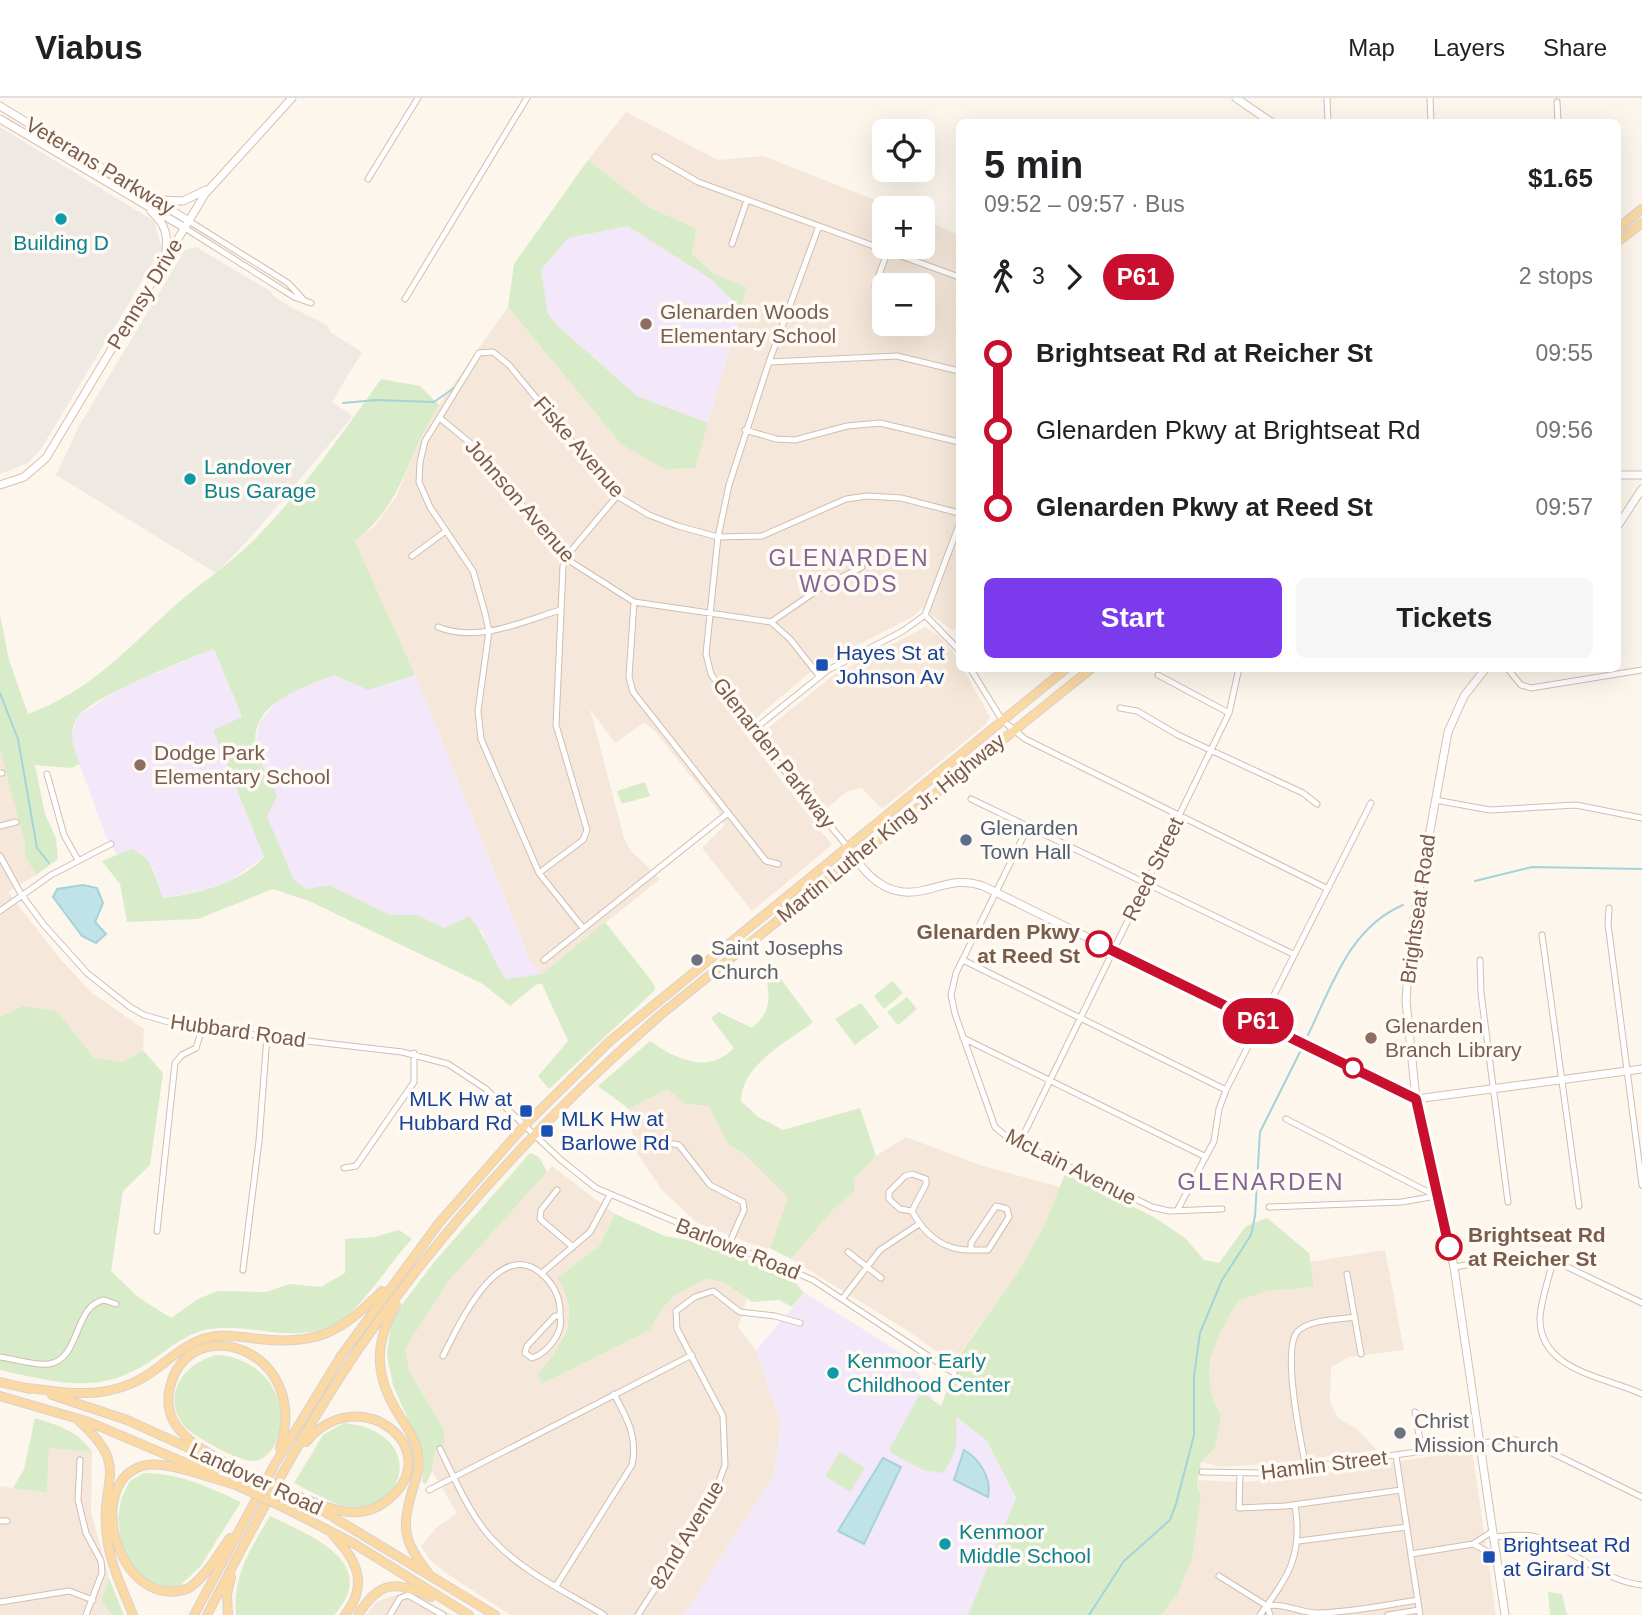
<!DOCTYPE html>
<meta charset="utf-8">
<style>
:root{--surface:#fff;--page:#f6f6f6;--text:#202124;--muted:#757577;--line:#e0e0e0;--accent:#7c3aed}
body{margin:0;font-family:Arial,sans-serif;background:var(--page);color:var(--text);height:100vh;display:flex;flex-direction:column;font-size:26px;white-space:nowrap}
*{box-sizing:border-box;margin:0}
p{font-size:23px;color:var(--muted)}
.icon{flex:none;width:38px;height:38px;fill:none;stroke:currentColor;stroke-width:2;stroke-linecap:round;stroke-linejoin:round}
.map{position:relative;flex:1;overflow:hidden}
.panel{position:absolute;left:956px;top:21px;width:665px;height:553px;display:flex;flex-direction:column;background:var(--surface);border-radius:10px;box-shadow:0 7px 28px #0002}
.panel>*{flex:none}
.badge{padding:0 14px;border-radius:23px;font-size:24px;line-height:46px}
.fabs{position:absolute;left:872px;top:21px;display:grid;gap:14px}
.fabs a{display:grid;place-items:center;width:63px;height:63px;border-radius:10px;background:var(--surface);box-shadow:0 7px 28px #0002;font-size:35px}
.map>.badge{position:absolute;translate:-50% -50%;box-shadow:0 0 0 4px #fff}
.legs{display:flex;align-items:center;gap:10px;height:77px;padding:0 28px;font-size:23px}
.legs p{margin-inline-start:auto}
.overview{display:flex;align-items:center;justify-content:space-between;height:119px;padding:0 28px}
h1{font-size:38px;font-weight:600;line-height:52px}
.button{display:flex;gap:14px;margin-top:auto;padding:14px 28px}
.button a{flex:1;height:80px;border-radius:10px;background:var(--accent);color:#fff;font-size:28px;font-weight:600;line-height:80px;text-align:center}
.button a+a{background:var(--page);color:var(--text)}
ul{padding:0 28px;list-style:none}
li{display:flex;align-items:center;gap:24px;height:77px;font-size:26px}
li i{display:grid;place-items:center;width:10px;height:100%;margin:0 9px;background:currentColor}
li i::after{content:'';width:18px;height:18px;margin:-9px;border:5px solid;border-radius:50%;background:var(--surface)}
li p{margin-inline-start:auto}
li:first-child i{background:linear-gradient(#0000 50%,currentColor 0)}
li:last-child i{background:linear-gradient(currentColor 50%,#0000 0)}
header{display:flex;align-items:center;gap:42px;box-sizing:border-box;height:98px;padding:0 35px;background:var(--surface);border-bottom:2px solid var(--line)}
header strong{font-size:33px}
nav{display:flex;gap:38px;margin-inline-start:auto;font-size:24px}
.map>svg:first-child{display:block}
</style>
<header>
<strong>Viabus</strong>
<nav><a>Map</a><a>Layers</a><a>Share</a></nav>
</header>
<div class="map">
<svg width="1642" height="1517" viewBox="0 0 1642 1517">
<rect width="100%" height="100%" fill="#fdf6ec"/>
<path fill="#f5e8da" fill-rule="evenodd" d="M626 14 718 62 763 58 896 110H884V149H922V121L959 137V524L953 533 922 510 912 519 819 567 742 632 832 747 752 813 702 750 725 727 717 711 654 632 644 625 615 645 590 611 624 740 631 753 660 781 542 876 531 865 415 577 355 443 375 428 396 399 429 321 508 209 621 346 716 296 741 211 714 176 692 156 695 131 649 109 588 62ZM884 187H922V226H884Z
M925 529 938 537 955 556 959 570 963 571 990 619 985 627 882 711 862 690 848 693 827 710 767 638 766 632 833 577Z
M0 652 26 745 25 758 36 777 8 794 61 862 92 895 144 931 143 952 123 964 94 960 56 913 23 908 0 919Z
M667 991 686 1006 709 1008 728 1046 744 1056 788 1100 770 1150 765 1151 697 1125 662 1092 635 1052 629 1011Z
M906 1039 980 1067 1060 1089 1044 1128 1017 1176 961 1254 956 1268 908 1233 791 1161 836 1107 854 1094V1081L876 1058Z
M552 1068 615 1116 599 1148 557 1180 566 1194 571 1219 560 1247 538 1276 543 1286 650 1232 662 1211 675 1197 706 1181 723 1184 747 1201 738 1229 756 1252 781 1325 774 1377 684 1517H510L446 1475 430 1462 421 1448 436 1430 457 1415 432 1373 435 1353 444 1331 410 1275 405 1251 447 1185Z
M1385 1152 1404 1252 1349 1259 1331 1269 1330 1303 1338 1320 1357 1331 1377 1352 1278 1365 1221 1369 1201 1364 1215 1350 1221 1317 1212 1303 1208 1280 1216 1238 1239 1202 1268 1193 1313 1189 1310 1164Z
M49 1350 92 1354 91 1414 109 1480 101 1503 112 1517H0V1388L47 1395Z
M1472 1352 1496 1517H1161L1177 1497 1201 1398 1197 1382 1242 1384 1291 1380Z
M403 1495 418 1498 452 1517H366L377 1503Z"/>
<path fill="#efe9e4" d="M0 29 154 123 162 150 41 351 28 365 0 376Z
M196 149 272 194 273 198 291 209 327 227 330 234 362 254 332 304 353 318 251 439 216 475 56 377 79 328 185 152Z"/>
<path fill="#f3e8fa" d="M628 128 712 182 741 211 708 325 637 298 558 228 548 216 541 172 568 140Z
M214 551 242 620 213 632 264 759 231 782 204 792 163 800 154 771 132 751 117 757 106 738 70 641 78 618 123 589Z
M335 577 368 592 415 577 531 865 542 876 506 881 491 860 483 833 459 825 445 830 417 817H390L329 787 307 791 294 782 267 718 256 647 259 625 282 598Z
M805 1195 901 1255 922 1280 934 1303 987 1343 1016 1400 968 1517H684L774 1377 781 1325 756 1252Z"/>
<path fill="#d8ecc9" d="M588 62 649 109 696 131 692 156 714 176 746 189 741 211 712 182 628 128 568 140 541 172 548 216 558 228 637 298 708 325 695 370 665 371 621 346 508 209 514 166Z
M381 281 420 288 439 307C406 357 406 403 355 443L415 577 368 592 334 577C305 589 249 605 256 648 259 664 271 683 277 698L267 718 294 782 307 791 329 787 390 817H417L445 830 469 818C486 837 491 860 506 881L542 876 605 824 654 886 655 892 549 991 538 978 568 943 542 886H537L510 908 483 886 309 803 273 791 198 821 127 824 120 786 102 763 132 751C154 761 155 779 163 800 198 796 240 785 264 759L213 632 242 619 214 551C188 561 90 599 77 620 67 637 74 650 80 666L71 670 35 667 45 716 56 740 58 761 36 777 25 758V745L0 652V517L9 562 28 616C89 593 122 556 169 513 196 488 229 467 255 441 302 393 342 336 381 281Z
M645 684 650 698 622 706 617 693Z
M774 872 813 924C786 945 742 966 741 1003L758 1019 783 1032 860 1010 876 1058 854 1081V1094L836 1108 791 1161 770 1150 788 1100 744 1056 728 1046 709 1008 686 1006 667 991 629 1011 598 988 650 943C675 961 708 977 734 950L711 920 719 914 752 930C773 911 769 901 766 875Z
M892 883 903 895 884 911 874 898Z
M907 899 917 911 898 927 887 914Z
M861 905 879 929 855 947 835 921Z
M23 908 57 913 94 960 123 964 143 952 163 975 150 1067 123 1093 111 1173 138 1199 171 1220 198 1201 218 1193 266 1194 290 1186 321 1189 345 1175V1141L375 1139 399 1132 412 1141C391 1163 364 1207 341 1222 299 1250 254 1224 210 1231 188 1234 167 1252 149 1264 98 1298 56 1284 0 1272V919Z
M530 1055 539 1059 547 1074 447 1185 405 1251 410 1275 444 1331V1346L435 1353 432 1373 426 1386 422 1384 424 1358 393 1287 387 1257 392 1220 435 1163Z
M1065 1076 1154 1119 1185 1140 1204 1162 1219 1165 1246 1128 1267 1120 1309 1155 1314 1189 1268 1193 1239 1202C1216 1237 1196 1277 1221 1317L1215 1350 1201 1364 1197 1386 1201 1398 1192 1460 1177 1497 1161 1517H968L1016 1400 987 1343 956 1319C957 1343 958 1355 943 1375L923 1372 891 1355 890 1350 921 1294 941 1308 961 1255 1017 1176 1044 1128Z
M615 1116 665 1138 718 1148 794 1183 804 1195 792 1209 779 1202 752 1204 723 1184 706 1181 675 1197 662 1211 650 1232 542 1286 538 1276C564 1243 583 1220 557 1180L599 1148Z
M217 1257C261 1259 294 1301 276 1344 272 1354 263 1363 252 1363 239 1363 194 1339 185 1329 159 1298 185 1264 217 1257Z
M35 1320C57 1327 79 1333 92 1354L49 1350 47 1395 13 1390 24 1371Z
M344 1325C424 1333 409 1410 354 1409 335 1409 311 1393 294 1385L323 1337Z
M840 1354 865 1370 850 1394 825 1378Z
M144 1375C180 1375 209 1389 241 1404L200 1469 175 1492 149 1489 124 1459 118 1421 121 1401 130 1383Z
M270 1418C309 1437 382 1464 334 1517H236C232 1478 251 1450 270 1418Z
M109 1480 124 1517H112L101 1503Z
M1548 1494 1562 1496 1567 1517H1550Z"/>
<path fill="#bfe3e8" stroke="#a5d3da" stroke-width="2" d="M83 787 97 790 103 805 95 824 106 836 96 845 82 838 53 799 57 791Z
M964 1352C980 1361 992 1381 988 1399L954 1382Z
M883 1360 901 1369 864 1446 838 1433Z"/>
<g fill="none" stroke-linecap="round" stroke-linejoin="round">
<path stroke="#a5d3da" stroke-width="2" d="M343 305 376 302 434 304 454 290
M0 595 18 641 37 750 49 765
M1475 783 1532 769 1642 771
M1308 937C1332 888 1349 830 1403 807
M1089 1517 1124 1463 1170 1422 1176 1406 1194 1337V1278L1200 1235 1222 1182 1251 1137 1255 1118 1260 1034 1300 954"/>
<g stroke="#d1beb0" stroke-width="7">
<path id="street" d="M1327 0 1328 24
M1430 0 1431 24
M1557 4 1558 24
M655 59 698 84 959 179
M368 81 418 0
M189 123 288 185 302 200
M819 128 769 264 729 387 718 439 706 556 711 576 744 624 847 748
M185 130 294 199 311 205
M732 146 747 102
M875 188 888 152
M405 201 527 0
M769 264 897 258 959 273
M441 321 475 349 565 460 634 504 771 524 790 541 820 579
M745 332 776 341 795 342 847 328 880 325 959 344
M412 458 446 433
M634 504 629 579 633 594 766 763 778 766
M925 517 959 552
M771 524 822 489 862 469
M438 529C478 545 522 524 560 512
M970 570 1002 622 1025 641 1326 790
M1507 570 1521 587 1531 590 1642 572
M1158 577 1229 615
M1120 610 1137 613 1178 637 1303 695 1317 706
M752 633 828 572 903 533 925 517 959 427
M0 675H2
M47 676 64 737 78 762
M971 701 1293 856
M1435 702 1490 712 1576 707 1642 720
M1029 727 956 875 951 897 955 916 995 1029 1007 1039 1152 1109 1169 1113 1222 1111
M0 728 16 724
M0 758 21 796 44 827 87 875 130 909 144 917 186 929 402 954 448 966 486 991 561 1062 596 1090 813 1182 954 1275
M539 775 583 742 587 732 556 627 563 468 565 460 617 398
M1609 810 1608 826 1642 1087
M0 813 51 777 111 746
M583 830 539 775 481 641 478 613 489 533 485 515 473 473 430 409 419 384 420 364 425 343 479 255 493 254 509 267 617 398 649 417 678 428 718 439 762 438 846 401 867 398 901 400 959 415
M1542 837 1579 1108
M544 862 728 715
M963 862 1226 992
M1480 862 1481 895 1508 1104
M963 940 1206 1059
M1286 1021 1436 1098
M1020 1044 1229 615 1239 570
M655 1050 669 1045 679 1047 710 1087 743 1104 744 1112 729 1146
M344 1070 356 1068 414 984V955
M912 1076 926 1081V1086L912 1113 900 1111 889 1101V1094L905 1078Z
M557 1092 541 1112 540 1121 573 1149
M996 1108 1007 1111 1009 1119 988 1152H971V1145Z
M1269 1109 1402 1104 1436 1098
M1178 1111 1214 1043 1219 1011 1226 992 1371 705
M912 1113C924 1136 944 1153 971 1152
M157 1133 175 965 182 957 196 950 202 931
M848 1154 881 1180
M1553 1162C1549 1181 1541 1201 1540 1220 1539 1273 1606 1279 1642 1296
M1454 1169 1520 1158 1553 1162 1642 1205
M243 1172 259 1043 267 938
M542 1175 590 1134 610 1097
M1347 1176 1361 1256
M843 1200 880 1152 919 1126
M555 1218H560C564 1235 547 1255 532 1260L525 1255 527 1248Z
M443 1258C459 1227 500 1133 545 1179 556 1190 561 1203 560 1218
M0 1259C15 1261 34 1268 49 1266 81 1261 73 1208 104 1202L116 1206
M1415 1314 1422 1354
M440 1351C455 1381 469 1416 492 1441 522 1474 567 1494 604 1517
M1396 1358 1420 1517
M80 1362 78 1402 86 1435 101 1463 102 1475 86 1517
M1306 1370C1301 1344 1281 1250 1298 1233 1311 1221 1338 1222 1355 1219
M1202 1374 1263 1375 1512 1341 1540 1349 1642 1399
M1240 1376 1239 1410 1285 1408 1401 1392
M429 1392 692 1257
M0 1423H7
M1494 1439C1506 1438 1520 1436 1532 1438 1570 1446 1599 1483 1642 1487
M1299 1443 1407 1429
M1473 1446 1493 1433
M1411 1456 1473 1446 1496 1458
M1219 1478 1267 1508 1270 1517
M556 1488 632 1367C638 1339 627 1320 614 1296
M0 1504 69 1493 93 1502
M1267 1508C1283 1504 1302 1516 1320 1515 1353 1514 1386 1507 1418 1502
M390 1517 400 1500 408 1497 443 1517
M638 1517 713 1400 725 1367 723 1318 677 1231 676 1213 695 1199 713 1193 740 1214 775 1218 800 1225
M1260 1517C1289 1477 1303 1458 1295 1407
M1388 1517 1419 1512"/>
</g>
<g stroke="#d6c0b0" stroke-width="9">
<path id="secondary" d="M1236 0 1271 24
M0 8 189 123
M0 21 185 130
M162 102 183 103 206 92
M151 113C166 126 169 139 165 158
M1617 377H1642
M0 387 24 379 46 360 205 96 292 0
M1617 429 1642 391
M1486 570 1464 598 1448 634 1410 842 1406 903 1416 1001 1454 1169 1505 1517
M847 748C865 777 887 802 925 792 946 787 961 780 983 788L1416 1001 1642 971"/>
</g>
<g stroke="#dad1cd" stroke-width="10">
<path id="primary" d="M1617 131 1642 111
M1617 144 1642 125
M396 1207C373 1247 375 1279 399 1317 407 1329 415 1341 418 1356 420 1367 417 1377 414 1387 401 1429 402 1442 429 1476
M0 1284 30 1291
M28 1290C73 1296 112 1302 152 1274 169 1262 185 1246 206 1240 223 1235 241 1239 259 1241 318 1248 342 1233 382 1193
M52 1297 127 1322 213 1361
M0 1298 89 1324 214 1377
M77 1321C133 1371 99 1378 107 1439 110 1466 123 1492 133 1517
M244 1375C223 1362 193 1350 178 1330 169 1319 166 1303 170 1289 190 1210 312 1252 280 1350
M294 1397C312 1403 332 1413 350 1414 365 1415 379 1410 390 1400 447 1351 359 1280 306 1344
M318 1410 495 1517
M287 1411 353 1445 469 1517
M333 1437C357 1462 369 1487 345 1517
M230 1440C218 1457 206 1478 189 1490 121 1517 82 1387 142 1368 165 1361 212 1381 236 1387
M194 1517 275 1366 341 1258 439 1125 524 1028 610 943 1067 570
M207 1517C255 1425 303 1332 362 1246 448 1123 551 1012 664 914L1092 570
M228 1517 227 1496 231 1479
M358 1517C380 1482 395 1483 431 1499"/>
</g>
<use href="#street" stroke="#fff" stroke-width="5"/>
<use href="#secondary" stroke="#fff" stroke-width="7"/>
<use href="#primary" stroke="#fbd9a5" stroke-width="8"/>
<g stroke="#dad1cd" stroke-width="10" stroke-linecap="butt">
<path id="primary-bridge" d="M244 1375 294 1397
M236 1387 287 1411"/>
</g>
<use href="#primary-bridge" stroke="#fbd9a5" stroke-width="8"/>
</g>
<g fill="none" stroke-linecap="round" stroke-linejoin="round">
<g stroke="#fff" stroke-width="16">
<path id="line-1" d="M1099 846 1416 1001 1449 1149"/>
</g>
<use href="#line-1" stroke="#c8102e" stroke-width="10"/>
</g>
<g fill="#0f9aa8" stroke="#fffaf3" stroke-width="2.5">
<circle cx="61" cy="121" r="7"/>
<circle cx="190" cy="381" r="7"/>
<circle cx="833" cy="1275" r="7"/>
<circle cx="945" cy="1446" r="7"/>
</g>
<g fill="#8d6e63" stroke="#fffaf3" stroke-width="2.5">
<circle cx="646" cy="226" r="7"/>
<circle cx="140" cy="667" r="7"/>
<circle cx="1371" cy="940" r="7"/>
</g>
<g fill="#1a4fb4" stroke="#fffaf3" stroke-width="2.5">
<rect x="815" y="560" width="14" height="14" rx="3.5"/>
<rect x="519" y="1006" width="14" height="14" rx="3.5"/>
<rect x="540" y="1026" width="14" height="14" rx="3.5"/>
<rect x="1482" y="1452" width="14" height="14" rx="3.5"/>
</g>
<circle fill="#5c6f8a" stroke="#fffaf3" stroke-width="2.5" cx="966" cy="742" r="7"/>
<g fill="#fff" stroke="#c8102e" stroke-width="3.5">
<circle cx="1099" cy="846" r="12"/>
<circle cx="1353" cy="970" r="9"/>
<circle cx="1449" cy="1149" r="12"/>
</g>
<g fill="#6b7280" stroke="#fffaf3" stroke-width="2.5">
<circle cx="697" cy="862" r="7"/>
<circle cx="1400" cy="1335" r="7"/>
</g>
<g text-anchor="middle" stroke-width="7" stroke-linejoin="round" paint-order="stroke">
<g font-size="21" fill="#7a5c4d" stroke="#fffaf3">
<text transform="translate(100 68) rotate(31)" y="7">Veterans Parkway</text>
<text transform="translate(145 196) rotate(-59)" y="7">Pennsy Drive</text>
<text transform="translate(579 349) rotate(49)" y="7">Fiske Avenue</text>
<text transform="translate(520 403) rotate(49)" y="7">Johnson Avenue</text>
<text transform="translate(774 655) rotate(52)" y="7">Glenarden Parkway</text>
<text transform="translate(891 730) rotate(-39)" y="7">Martin Luther King Jr. Highway</text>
<text transform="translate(1153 771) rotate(-64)" y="7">Reed Street</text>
<text transform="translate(1418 811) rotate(-82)" y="7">Brightseat Road</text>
<text transform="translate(238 933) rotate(8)" y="7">Hubbard Road</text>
<text transform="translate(1071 1069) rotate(27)" y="7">McLain Avenue</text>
<text transform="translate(738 1151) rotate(22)" y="7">Barlowe Road</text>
<text transform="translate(1324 1367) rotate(-7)" y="7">Hamlin Street</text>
<text transform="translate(256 1381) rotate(25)" y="7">Landover Road</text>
<text transform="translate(687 1437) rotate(-59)" y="7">82nd Avenue</text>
</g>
<g font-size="21" fill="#0d838f" stroke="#fffaf3" text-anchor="start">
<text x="61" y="152" text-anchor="middle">Building D</text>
<text x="204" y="376">Landover<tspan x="204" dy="24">Bus Garage</tspan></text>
<text x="847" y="1270">Kenmoor Early<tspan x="847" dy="24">Childhood Center</tspan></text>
<text x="959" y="1441">Kenmoor<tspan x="959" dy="24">Middle School</tspan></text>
</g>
<g font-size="21" fill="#785e54" stroke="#fffaf3" text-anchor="start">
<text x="660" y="221">Glenarden Woods<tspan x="660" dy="24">Elementary School</tspan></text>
<text x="154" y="662">Dodge Park<tspan x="154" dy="24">Elementary School</tspan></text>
<text x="1385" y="935">Glenarden<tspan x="1385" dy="24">Branch Library</tspan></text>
</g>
<g font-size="21" fill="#164399" stroke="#fffaf3" text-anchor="start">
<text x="836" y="562">Hayes St at<tspan x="836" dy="24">Johnson Av</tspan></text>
<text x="512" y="1008" text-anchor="end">MLK Hw at<tspan x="512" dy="24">Hubbard Rd</tspan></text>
<text x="561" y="1028">MLK Hw at<tspan x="561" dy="24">Barlowe Rd</tspan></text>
<text x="1503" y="1454">Brightseat Rd<tspan x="1503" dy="24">at Girard St</tspan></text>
</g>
<g font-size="21" fill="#4e5e75" stroke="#fffaf3" text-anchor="start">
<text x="980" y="737">Glenarden<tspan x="980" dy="24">Town Hall</tspan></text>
</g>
<g font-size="21" font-weight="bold" fill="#7a5c4d" stroke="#fffaf3" text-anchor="end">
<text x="1080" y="841">Glenarden Pkwy<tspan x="1080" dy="24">at Reed St</tspan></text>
<text x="1468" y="1144" text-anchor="start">Brightseat Rd<tspan x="1468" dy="24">at Reicher St</tspan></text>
</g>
<g font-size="21" fill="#5b616d" stroke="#fffaf3" text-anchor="start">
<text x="711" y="857">Saint Josephs<tspan x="711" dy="24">Church</tspan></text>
<text x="1414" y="1330">Christ<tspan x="1414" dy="24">Mission Church</tspan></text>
</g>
<g font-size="23" letter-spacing="2" fill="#846695" stroke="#fffaf3">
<text x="849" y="468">GLENARDEN<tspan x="849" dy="26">WOODS</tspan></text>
</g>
<g font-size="24" letter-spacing="2" fill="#846695" stroke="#fffaf3">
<text x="1261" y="1092">GLENARDEN</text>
</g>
</g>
</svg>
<div class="fabs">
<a><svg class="icon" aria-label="locate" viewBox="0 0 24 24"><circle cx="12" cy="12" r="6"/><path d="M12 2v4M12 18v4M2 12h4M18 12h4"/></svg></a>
<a>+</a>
<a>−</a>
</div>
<b class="badge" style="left:1258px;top:923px;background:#c8102e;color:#fff">P61</b>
<section class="panel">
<div class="overview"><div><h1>5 min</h1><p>09:52 – 09:57 · Bus</p></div><b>$1.65</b></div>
<div class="legs"><svg class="icon" aria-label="walk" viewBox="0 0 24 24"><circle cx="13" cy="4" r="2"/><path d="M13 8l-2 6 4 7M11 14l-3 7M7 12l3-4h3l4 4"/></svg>3<svg class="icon" aria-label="forward" viewBox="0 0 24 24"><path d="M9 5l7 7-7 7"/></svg><b class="badge" style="background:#c8102e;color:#fff">P61</b><p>2 stops</p></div>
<ul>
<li><i style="color:#c8102e"></i><b>Brightseat Rd at Reicher St</b><p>09:55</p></li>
<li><i style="color:#c8102e"></i><span>Glenarden Pkwy at Brightseat Rd</span><p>09:56</p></li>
<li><i style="color:#c8102e"></i><b>Glenarden Pkwy at Reed St</b><p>09:57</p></li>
</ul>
<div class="button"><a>Start</a><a>Tickets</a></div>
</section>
</div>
